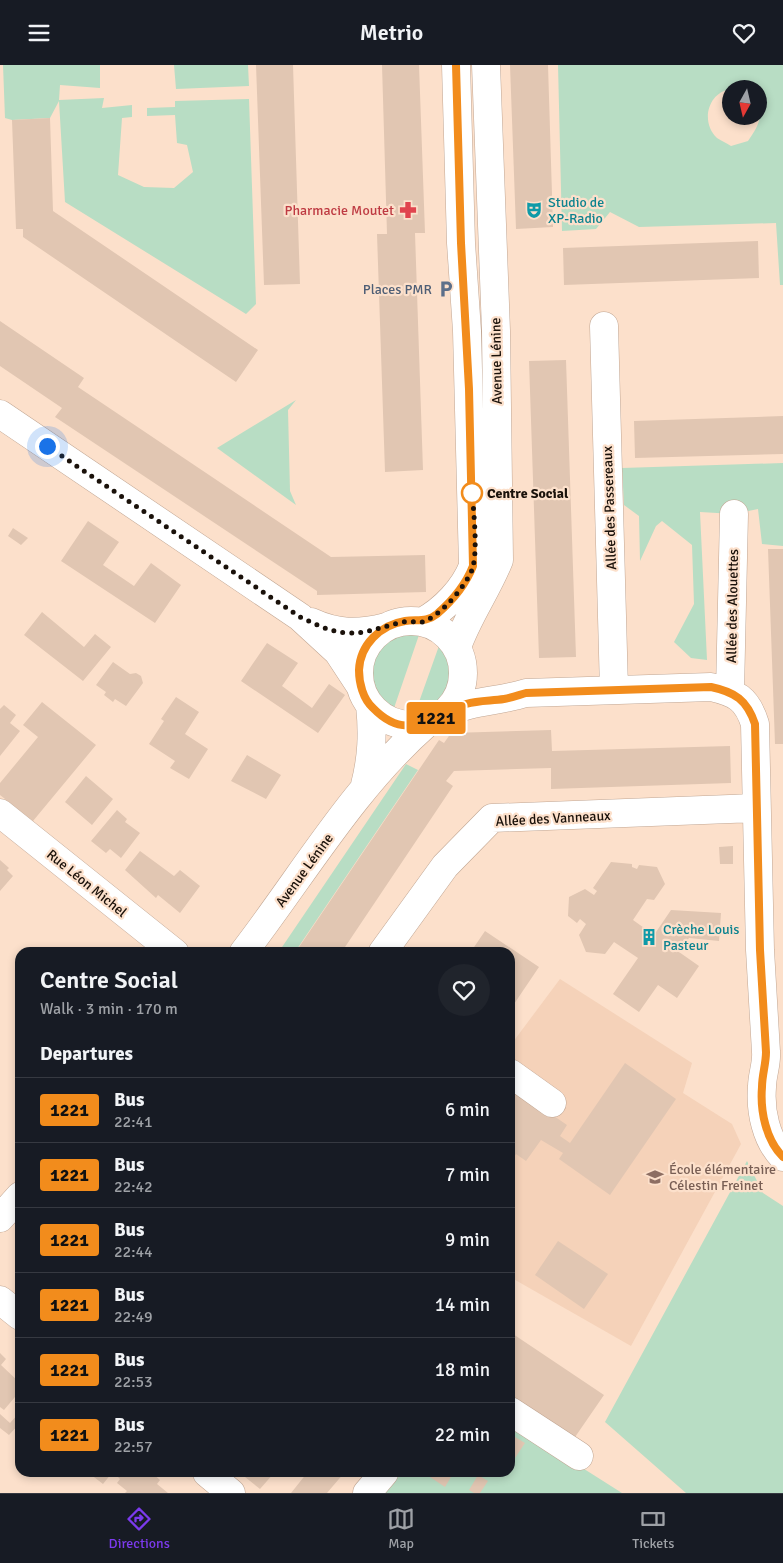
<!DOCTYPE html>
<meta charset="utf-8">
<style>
:root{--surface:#171b24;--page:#20242c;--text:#f1f3f6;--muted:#9ea1a6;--line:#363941;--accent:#7c3aed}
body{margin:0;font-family:Signika,sans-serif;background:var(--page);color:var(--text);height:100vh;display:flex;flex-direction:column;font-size:19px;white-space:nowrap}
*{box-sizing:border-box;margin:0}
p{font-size:16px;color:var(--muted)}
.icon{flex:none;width:28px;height:28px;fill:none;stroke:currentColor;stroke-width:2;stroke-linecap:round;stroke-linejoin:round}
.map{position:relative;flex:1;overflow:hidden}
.panel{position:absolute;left:15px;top:882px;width:500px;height:530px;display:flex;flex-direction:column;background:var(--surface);border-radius:15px;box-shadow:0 2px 8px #0003}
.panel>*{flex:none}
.badge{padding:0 10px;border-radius:4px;font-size:18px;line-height:32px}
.needle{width:32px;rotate:188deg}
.buttons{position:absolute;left:722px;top:15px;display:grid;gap:10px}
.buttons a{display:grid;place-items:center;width:45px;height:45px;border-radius:50%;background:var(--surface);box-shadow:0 2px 8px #0003;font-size:25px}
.you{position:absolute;width:25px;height:25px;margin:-12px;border:4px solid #fff;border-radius:50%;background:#1a73e8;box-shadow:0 0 0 8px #1a73e833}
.map>.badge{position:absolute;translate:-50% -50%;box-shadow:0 0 0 2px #fff}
h2{padding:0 25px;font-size:19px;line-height:45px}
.round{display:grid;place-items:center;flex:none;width:52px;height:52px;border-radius:26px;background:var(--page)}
.headline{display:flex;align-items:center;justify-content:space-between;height:85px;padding:0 25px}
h1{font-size:24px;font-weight:600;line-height:38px}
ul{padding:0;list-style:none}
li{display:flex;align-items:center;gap:15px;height:65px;padding:0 25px;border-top:1px solid var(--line)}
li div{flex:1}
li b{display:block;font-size:19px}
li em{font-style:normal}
li .badge{min-width:55px;font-weight:700;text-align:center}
header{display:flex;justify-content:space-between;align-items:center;height:65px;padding:0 25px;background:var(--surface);font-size:22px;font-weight:600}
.dock{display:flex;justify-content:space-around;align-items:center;height:70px;border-top:1px solid var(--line);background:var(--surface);font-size:14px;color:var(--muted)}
.dock a{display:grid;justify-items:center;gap:2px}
.dock .active{color:var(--accent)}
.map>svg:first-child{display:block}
</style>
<header><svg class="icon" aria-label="menu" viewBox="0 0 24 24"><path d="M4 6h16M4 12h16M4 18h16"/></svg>Metrio<svg class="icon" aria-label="heart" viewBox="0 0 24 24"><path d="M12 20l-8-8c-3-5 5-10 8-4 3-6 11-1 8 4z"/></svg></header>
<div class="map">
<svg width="783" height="1428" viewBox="0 0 783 1428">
<rect width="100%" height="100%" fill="#fce0cb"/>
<path fill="#f5d2b9" d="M560 914 692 998 683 1028 732 1059 741 1079 631 1281 510 1212V981Z"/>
<path fill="#b8ddc4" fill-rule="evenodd" d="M3 0H100V23L60 20 59 35 104 33 102 43 132 40V52L122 53 118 110 144 122 174 123 193 107 187 80 177 78 175 50 147 51V43L175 42V36L249 34 256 239 246 249 65 137 59 36 50 53 12 55 5 53Z
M174 0H248L249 21 176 24Z
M558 0H783V220H780L776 158 639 162 610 147 596 164 562 166ZM731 24H759C759 50 765 52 748 76L731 81C727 78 721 76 717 73 700 57 708 27 731 24Z
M296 335 288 345 290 426 296 440 217 383Z
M783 398V481L762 479 758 444 734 449 700 447 707 595 691 593 674 577 694 539 692 480 662 456 656 461 640 496 639 451 624 440 622 403Z
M406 567H420L393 646C388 642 382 639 378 634 372 627 372 620 371 612 369 587 384 573 406 567Z
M440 578C464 609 452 643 414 651Z
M406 699 418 705 295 887 278 888Z
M747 1096 763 1128 783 1141V1428H686L605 1357Z
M510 1357 622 1428H378L394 1408H510Z"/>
<path fill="#e1c6b2" d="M256 0H293L300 219 264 220Z
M382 0H419L425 168H415L423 405 385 407 377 169H387Z
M510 0H548L553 162 516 164Z
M50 53 53 146 258 285 236 317 23 172V164H16L12 55Z
M758 176 759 213 564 220 563 183Z
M0 256 84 313 78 322 331 492 425 490 426 527 317 530V526L55 352 62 343 0 301Z
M566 295 576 592 539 593 529 296Z
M783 351V389L635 393 634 356Z
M88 456 119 477 103 500 134 521 151 498 181 520 155 558 61 496Z
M13 463 28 473 21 480 8 471Z
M768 484H783V679H775Z
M42 547 84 582 95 569 111 582 83 616 24 570Z
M267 578 298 598 282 621 312 643 329 619 345 630 318 668 241 616Z
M113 597 130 609 136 608 141 611 143 618 126 641 115 634 113 637 104 630 106 627 96 620Z
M176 632 199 647 185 669 208 684 189 714 170 703 175 696 149 679 164 656 161 654Z
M42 637 96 680 33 756 0 730V718L38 672 23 660Z
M4 640 16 650 10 658 20 666 0 691V644Z
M551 665 552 686 730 681 731 718 551 724V703L454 706 446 716 453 721 341 888H295L439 675 444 678 451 668Z
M247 690 281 710 266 734 231 716Z
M86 711 113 734 92 760 65 737Z
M117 745 127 754 125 757 140 768 121 793 110 784 106 788 91 776Z
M733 781V799H720L719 782Z
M140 786 174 811 180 805 200 821 180 848 158 830 156 833 125 805Z
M0 795 9 803 7 805 13 811 0 826Z
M611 797 632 799V802L637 804 639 800 657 802 665 819 654 835 647 834 633 855 654 870 671 845 721 848 719 876 689 873 679 887 699 901 677 933 658 920 639 947 613 929 638 893 614 877 605 889 586 887 579 870 586 859 580 854 577 858 568 851 569 832 585 824 594 830 597 826 593 823Z
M485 866 539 902 514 939 510 936V888H470Z
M625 998 676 1034 610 1130 559 1094 563 1088 541 1075 526 1096 516 1089 510 1099V1028L513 1023 567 1060 560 1071 570 1078Z
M558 1176 608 1209 584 1244 535 1210Z
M510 1267 604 1330 573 1375 510 1332Z
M0 1288 6 1294 1 1300 20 1318V1326L4 1345 0 1342Z
M19 1348 20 1358 9 1370 0 1363V1349L10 1358Z
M515 1372 525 1378 515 1393 510 1389V1380Z
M91 1408H152L160 1415 157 1419 168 1428H125L127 1426 117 1418 120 1414 114 1408 111 1409 103 1419 90 1409Z
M240 1408H274L260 1424Z
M307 1408H344L327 1428H291Z
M428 1408H443L451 1412 445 1422 427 1410Z
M478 1410 488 1416 480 1428H474L469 1425Z"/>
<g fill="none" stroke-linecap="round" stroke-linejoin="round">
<g stroke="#c1a693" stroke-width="29">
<path id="minor" d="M604 261 614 624
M0 349 300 552 338 587 361 622
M359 608a52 52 0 1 1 104 0a52 52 0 1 1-104 0Z
M311 557C337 569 358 569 386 562
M422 557C444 545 464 524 473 501L467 266 461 178 456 0
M457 582C468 551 487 525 499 495L496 266 486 0
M730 626 734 449
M445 648C474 635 497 637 526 628L711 622C736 628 747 633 755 659L760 885 766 987C767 999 762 1010 762 1022 760 1046 766 1075 783 1092
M365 720C372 692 373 669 370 640
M0 748 175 888
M243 888C303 810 353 723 427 658
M382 888 445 801 492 753 756 743
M510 1008 552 1038
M0 1153 20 1131
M0 1235 20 1251
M510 1346 579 1391
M207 1408 231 1428
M367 1428 384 1408"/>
</g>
<use href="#minor" stroke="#fff" stroke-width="28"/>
</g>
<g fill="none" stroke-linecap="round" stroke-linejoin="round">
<g stroke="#fff" stroke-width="11">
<path id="line" d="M456 0 461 178 469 324 473 501C466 519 452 536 437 549 426 558 417 554 405 556 380 560 360 580 359 605 359 618 363 634 373 643 409 680 431 648 466 639 479 635 491 636 504 634 511 633 519 630 526 628L711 622C735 627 747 635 755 659L760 885 766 987C766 999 762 1010 762 1022 760 1046 766 1075 783 1092"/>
</g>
<use href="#line" stroke="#f28c1c" stroke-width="8"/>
<path stroke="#1a110a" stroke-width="5" stroke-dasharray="0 9" d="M47 381 300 552C315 559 330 567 347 568 367 569 384 561 403 557 409 555 416 558 422 557 439 553 468 519 473 502 478 480 473 445 472 422V428"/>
</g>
<defs>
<g id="pharmacy-bare" transform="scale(1.35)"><path d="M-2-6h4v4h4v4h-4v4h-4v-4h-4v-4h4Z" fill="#e0444e" stroke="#fce0cb" stroke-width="2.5" paint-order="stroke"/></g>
<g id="theatre-bare" transform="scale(1.35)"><path d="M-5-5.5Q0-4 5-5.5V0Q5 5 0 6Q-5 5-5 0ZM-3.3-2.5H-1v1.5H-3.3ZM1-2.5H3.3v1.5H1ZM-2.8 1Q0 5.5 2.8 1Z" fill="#0f9aa8" stroke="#fce0cb" stroke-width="2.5" paint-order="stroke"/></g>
<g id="parking-bare" transform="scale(1.35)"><path d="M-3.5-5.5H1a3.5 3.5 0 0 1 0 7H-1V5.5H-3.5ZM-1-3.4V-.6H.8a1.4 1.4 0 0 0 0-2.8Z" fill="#5c6f8a" stroke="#fce0cb" stroke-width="2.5" paint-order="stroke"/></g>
<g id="building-bare" transform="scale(1.35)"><path d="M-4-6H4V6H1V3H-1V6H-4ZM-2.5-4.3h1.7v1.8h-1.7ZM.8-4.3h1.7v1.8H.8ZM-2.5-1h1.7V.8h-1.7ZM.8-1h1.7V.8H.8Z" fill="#0f9aa8" stroke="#fce0cb" stroke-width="2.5" paint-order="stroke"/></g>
<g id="school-bare" transform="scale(1.35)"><path d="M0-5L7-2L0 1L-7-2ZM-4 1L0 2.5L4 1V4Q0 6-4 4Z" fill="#8d6e63" stroke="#fce0cb" stroke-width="2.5" paint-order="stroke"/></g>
</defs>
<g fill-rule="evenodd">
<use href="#pharmacy-bare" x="408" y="145"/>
<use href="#theatre-bare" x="534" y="145"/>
<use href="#parking-bare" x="446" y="224"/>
<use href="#building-bare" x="649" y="872"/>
<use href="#school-bare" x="655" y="1112"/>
</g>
<circle fill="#fff" stroke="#f28c1c" stroke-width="2.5" cx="472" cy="428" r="10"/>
<g text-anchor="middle" stroke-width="4.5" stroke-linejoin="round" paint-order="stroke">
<g font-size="14" fill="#0d838f" stroke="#fce0cb" text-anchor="start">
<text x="548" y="142">Studio de<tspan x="548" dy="16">XP-Radio</tspan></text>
<text x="663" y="869">Crèche Louis<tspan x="663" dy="16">Pasteur</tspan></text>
</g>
<g font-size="14" fill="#be3a42" stroke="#fce0cb" text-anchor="end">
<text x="394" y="150">Pharmacie Moutet</text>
</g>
<g font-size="14" fill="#4e5e75" stroke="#fce0cb" text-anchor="end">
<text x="432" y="229">Places PMR</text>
</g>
<g font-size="14" fill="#1a110a" stroke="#fce0cb">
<text transform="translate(496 296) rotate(-91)" y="5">Avenue Lénine</text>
<text transform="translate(609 443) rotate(-92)" y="5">Allée des Passereaux</text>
<text transform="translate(732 541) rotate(-89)" y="5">Allée des Alouettes</text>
<text transform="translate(553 753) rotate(-3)" y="5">Allée des Vanneaux</text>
<text transform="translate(304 805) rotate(-54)" y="5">Avenue Lénine</text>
<text transform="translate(87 818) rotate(39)" y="5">Rue Léon Michel</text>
</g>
<g font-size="14" font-weight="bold" fill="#1a110a" stroke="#fce0cb" text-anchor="start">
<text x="487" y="433">Centre Social</text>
</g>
<g font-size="14" fill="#785e54" stroke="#fce0cb" text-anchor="start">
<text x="669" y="1109">École élémentaire<tspan x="669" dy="16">Célestin Freinet</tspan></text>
</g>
</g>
</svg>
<div class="buttons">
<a><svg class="needle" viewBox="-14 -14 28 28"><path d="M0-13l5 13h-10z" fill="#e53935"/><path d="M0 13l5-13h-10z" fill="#9ea1a6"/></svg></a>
</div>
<div class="you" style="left:47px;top:381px"></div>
<b class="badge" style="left:436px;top:653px;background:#f28c1c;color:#111">1221</b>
<section class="panel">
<div class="headline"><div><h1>Centre Social</h1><p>Walk · 3 min · 170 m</p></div><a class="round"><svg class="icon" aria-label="heart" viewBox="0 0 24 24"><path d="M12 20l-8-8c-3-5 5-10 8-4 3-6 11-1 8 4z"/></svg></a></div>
<h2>Departures</h2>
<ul>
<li><span class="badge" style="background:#f28c1c;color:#111">1221</span><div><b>Bus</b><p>22:41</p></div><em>6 min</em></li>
<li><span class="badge" style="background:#f28c1c;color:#111">1221</span><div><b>Bus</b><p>22:42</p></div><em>7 min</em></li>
<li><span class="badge" style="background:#f28c1c;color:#111">1221</span><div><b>Bus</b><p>22:44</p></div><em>9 min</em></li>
<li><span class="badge" style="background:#f28c1c;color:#111">1221</span><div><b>Bus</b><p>22:49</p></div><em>14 min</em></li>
<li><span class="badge" style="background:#f28c1c;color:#111">1221</span><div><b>Bus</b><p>22:53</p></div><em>18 min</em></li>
<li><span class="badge" style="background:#f28c1c;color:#111">1221</span><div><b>Bus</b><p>22:57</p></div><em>22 min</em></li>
</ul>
</section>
</div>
<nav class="dock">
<a class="active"><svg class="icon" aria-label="directions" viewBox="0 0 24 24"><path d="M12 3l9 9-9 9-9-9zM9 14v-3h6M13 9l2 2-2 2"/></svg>Directions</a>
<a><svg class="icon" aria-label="map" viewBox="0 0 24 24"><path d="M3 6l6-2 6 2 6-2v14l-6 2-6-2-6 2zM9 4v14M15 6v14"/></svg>Map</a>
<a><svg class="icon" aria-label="tickets" viewBox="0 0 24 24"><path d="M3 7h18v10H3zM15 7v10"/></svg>Tickets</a>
</nav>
